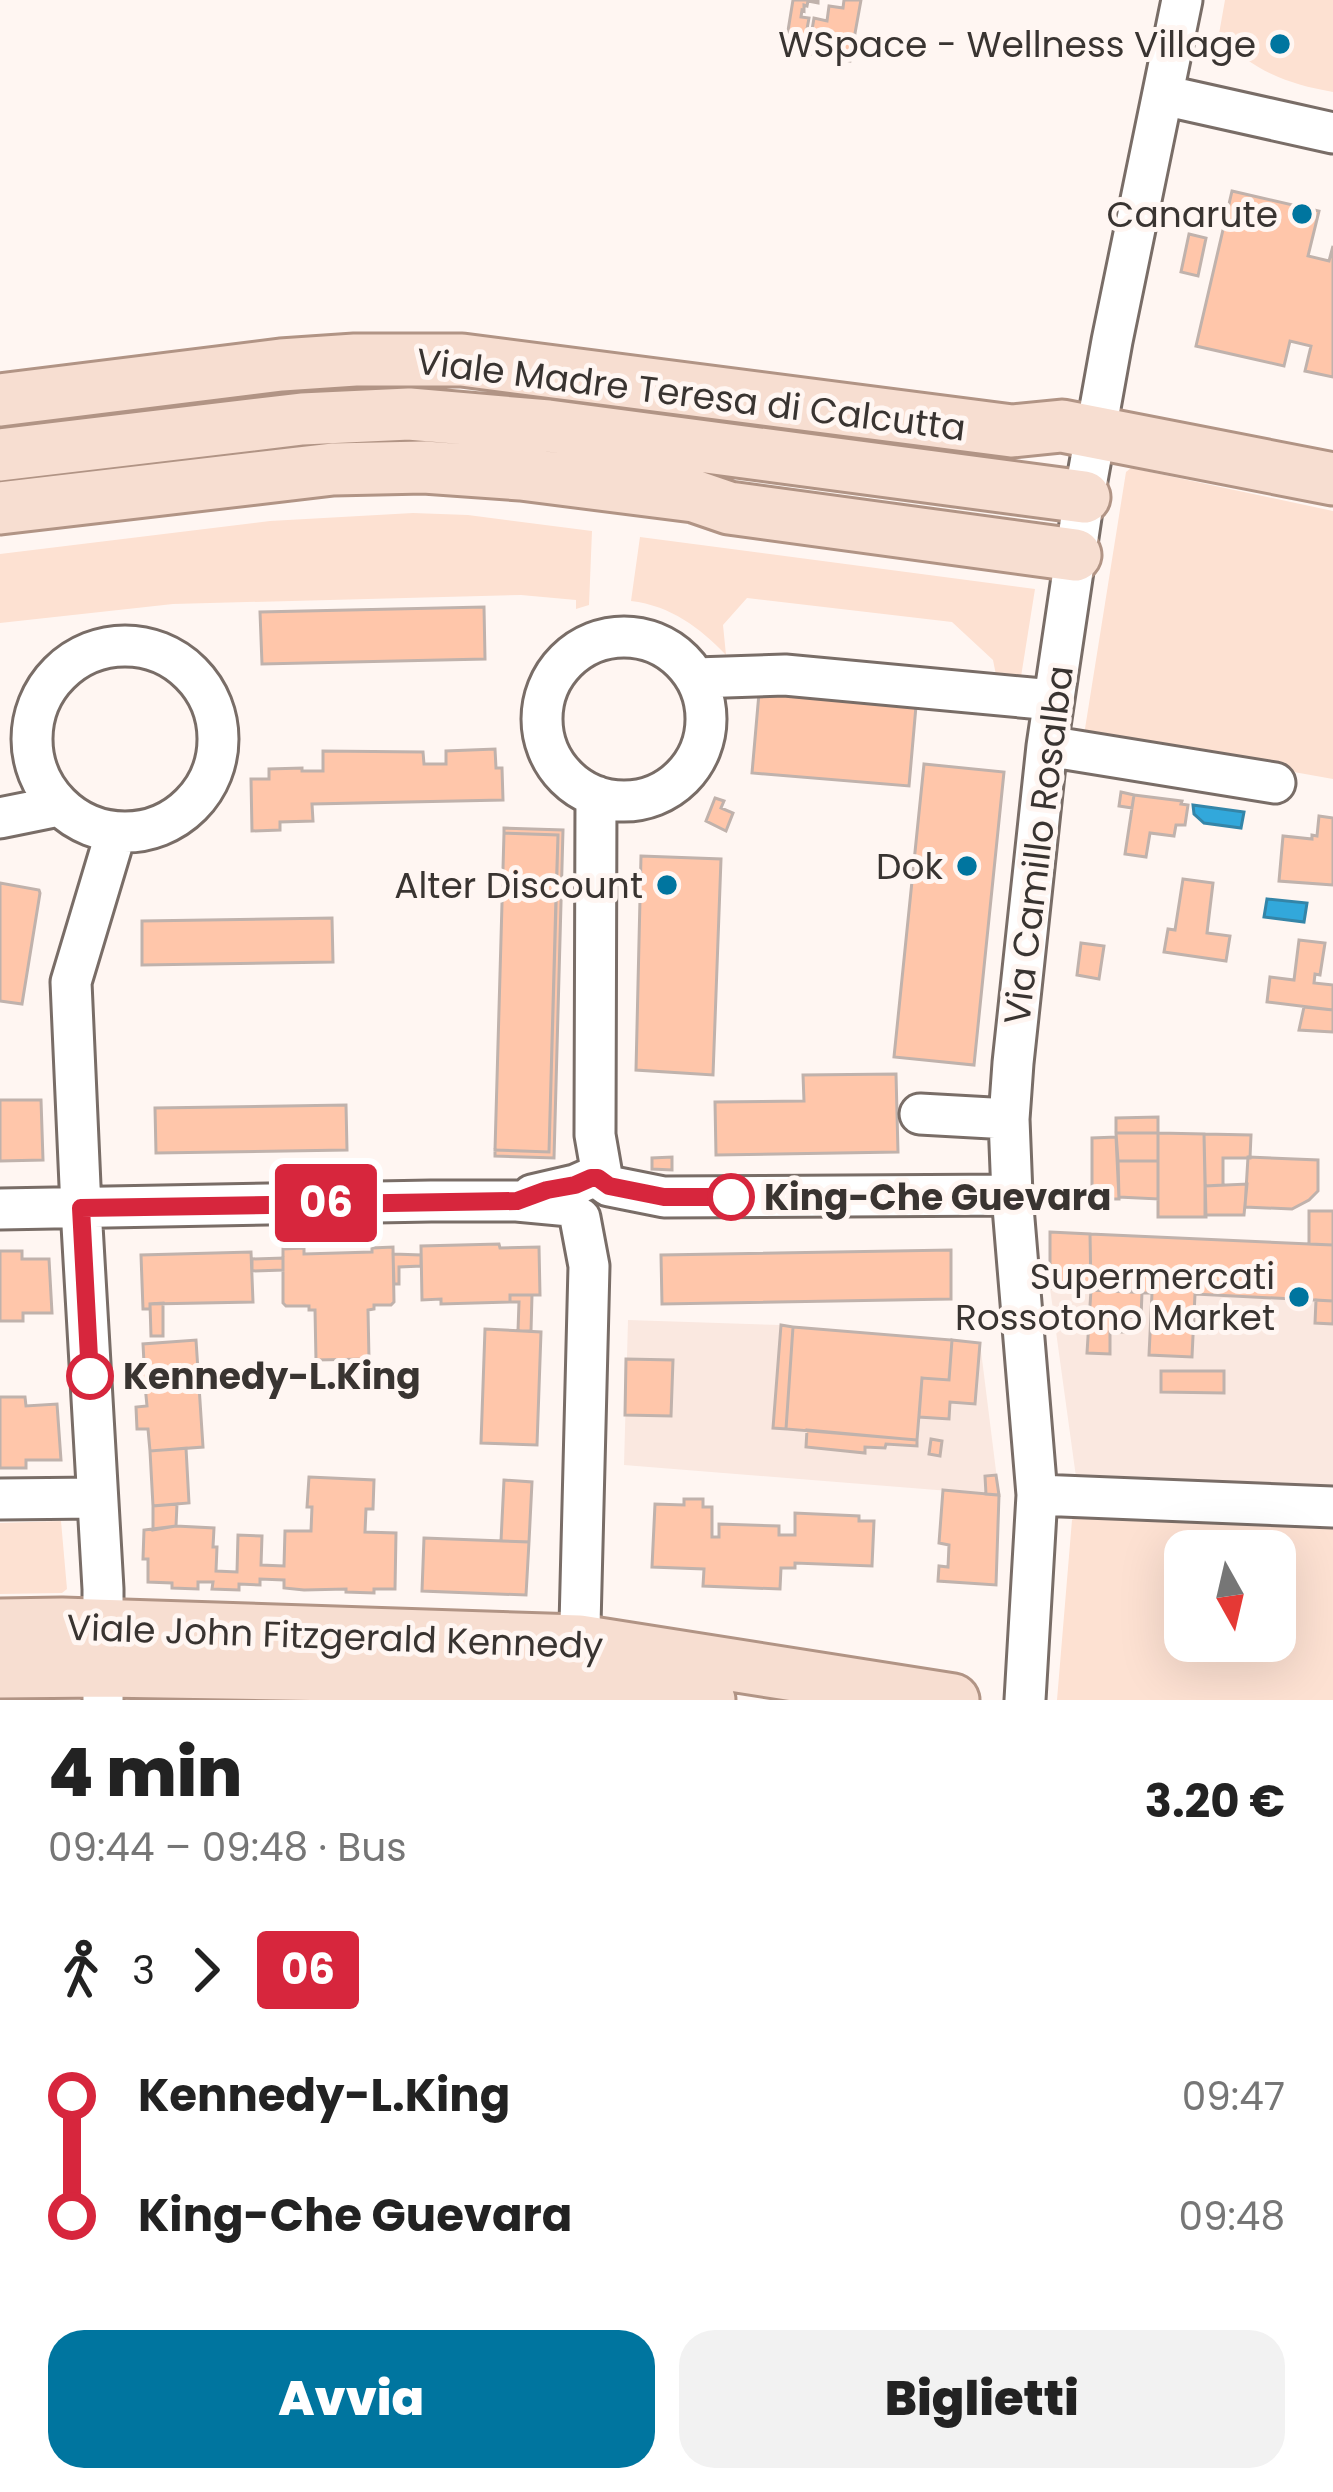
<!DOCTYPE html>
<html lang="it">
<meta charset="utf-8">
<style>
:root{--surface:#fff;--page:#f2f2f2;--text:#222;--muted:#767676;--accent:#00759f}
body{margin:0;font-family:Poppins,sans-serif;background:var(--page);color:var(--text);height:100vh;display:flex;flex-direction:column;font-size:45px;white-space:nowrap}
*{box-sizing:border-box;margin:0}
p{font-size:39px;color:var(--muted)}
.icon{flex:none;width:66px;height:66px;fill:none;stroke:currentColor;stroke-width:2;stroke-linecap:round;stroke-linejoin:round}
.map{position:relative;height:1700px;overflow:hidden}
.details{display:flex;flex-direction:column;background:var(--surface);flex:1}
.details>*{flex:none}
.badge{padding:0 24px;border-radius:9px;font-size:42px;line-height:78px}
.needle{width:78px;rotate:172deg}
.controls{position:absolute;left:1164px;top:1530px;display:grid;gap:24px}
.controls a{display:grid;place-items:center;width:132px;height:132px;border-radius:24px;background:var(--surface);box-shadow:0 12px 48px #0002;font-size:60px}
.map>.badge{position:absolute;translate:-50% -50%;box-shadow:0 0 0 6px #fff}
.legs{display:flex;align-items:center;gap:18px;height:132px;padding:0 48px;font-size:39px}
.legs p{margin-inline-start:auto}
.headline{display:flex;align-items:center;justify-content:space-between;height:204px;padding:0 48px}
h1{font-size:66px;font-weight:800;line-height:90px}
.button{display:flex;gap:24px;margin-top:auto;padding:24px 48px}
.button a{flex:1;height:138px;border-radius:36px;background:var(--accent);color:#fff;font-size:48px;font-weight:800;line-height:138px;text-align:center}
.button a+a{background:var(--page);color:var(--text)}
ul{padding:0 48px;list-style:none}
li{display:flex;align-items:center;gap:42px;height:120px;font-size:45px}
li i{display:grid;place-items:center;width:18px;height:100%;margin:0 15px;background:currentColor}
li i::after{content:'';width:30px;height:30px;margin:-15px;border:9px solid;border-radius:50%;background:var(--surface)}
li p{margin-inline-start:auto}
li:first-child i{background:linear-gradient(#0000 50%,currentColor 0)}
li:last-child i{background:linear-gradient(currentColor 50%,#0000 0)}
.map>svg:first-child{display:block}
</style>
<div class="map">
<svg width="1333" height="1700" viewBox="0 0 1333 1700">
<rect width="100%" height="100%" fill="#fff6f2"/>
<path fill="#fae8e0" d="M1050 1232 1333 1245V1521L1076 1477 1050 1288Z
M628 1320 781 1325 980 1343 999 1495 624 1465Z"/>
<path fill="#fde1d2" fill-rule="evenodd" d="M1225 0H1333V92C1286 84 1251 70 1219 34Z
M1131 468 1333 511V779L1084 735 1126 472Z
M413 513 468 515 592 531 589 605 576 609V600L521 595 173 604 0 623V554L270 521Z
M640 537 1035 589 1020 683 997 680 993 660 952 622 747 598 723 625 726 655C699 627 671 606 631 601Z
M1080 1512 1333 1521V1700H1057L1072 1520ZM1185 1551H1275V1641H1185Z
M61 1521 67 1589 62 1593 0 1594V1523Z"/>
<path fill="#32a8db" stroke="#3485a8" stroke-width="3" d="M1193 805 1244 812 1241 828 1204 823 1194 814Z
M1267 899 1307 903 1304 922 1264 917Z"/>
<path fill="#ffc6aa" stroke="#c0b2ac" stroke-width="3" d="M793 0H818V3L808 1 807 6 804 5V11L802 10 801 17 809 18 807 29 812 30 814 18 827 21 829 6 843 8 844 0H861L850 61 785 49Z
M1232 191 1319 211 1308 256 1329 261 1333 246V377L1305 371 1311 346 1290 341 1284 366 1196 346Z
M1189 234 1206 238 1198 276 1181 272Z
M484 607 485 659 262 664 260 612Z
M759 693 916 706 909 786 752 773Z
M495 749 496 768H502L503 800 312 804 313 821 280 822V830L252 831 251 779H269V769L302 768V771H323V751L423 752 424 764H446V751Z
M924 764 1004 772 974 1065 894 1057Z
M1121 792 1134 795 1132 808 1119 806Z
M1134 795 1182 801 1181 804 1188 805 1185 825H1176L1174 836 1150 833 1146 857 1125 854Z
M715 798 724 801 721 808 733 813 726 831 706 821Z
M1319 816 1333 818V885L1279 881 1283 836 1312 839V835L1317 836Z
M504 828 563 830 554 1158 495 1156V1150L549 1152 556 896 558 835 504 833Z
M504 833 558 835 549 1152 495 1150Z
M641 856 721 859 713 1075 636 1070Z
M1183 879 1213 883 1207 933 1230 936 1226 961 1164 952 1168 929 1175 930Z
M0 883 39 890 40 893 22 1004 0 1001Z
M332 918 333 962 142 965V921Z
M1299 940 1325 943 1320 975 1315 974 1314 983 1333 985V1010L1267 1002 1270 977 1294 980Z
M1081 943 1104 946 1099 979 1077 975Z
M1304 1007 1333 1010V1032L1299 1030Z
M896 1074 898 1152 716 1155 715 1102 804 1101 803 1075Z
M0 1100H41L43 1160 0 1161Z
M346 1105 347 1150 156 1153 155 1108Z
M1158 1117V1133H1116V1118Z
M1116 1133H1158V1161H1118Z
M1158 1133 1204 1134 1206 1217H1158Z
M1204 1134 1251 1135 1250 1158H1223V1185L1205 1186Z
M1116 1137 1119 1199H1092V1138Z
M672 1157V1170L652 1169V1158Z
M1248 1157 1318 1160V1191L1309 1200 1292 1209 1245 1207Z
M1118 1161H1158V1199L1119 1197Z
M1247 1184 1244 1215H1205V1186Z
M1309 1211H1333V1245L1309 1244Z
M1050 1232 1090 1234 1091 1290 1050 1288Z
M1090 1234 1333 1245V1301L1195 1294 1192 1357 1149 1355 1152 1293 1091 1290Z
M499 1244 500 1248 539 1247 540 1295H510V1302L441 1304V1299L422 1300 421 1246Z
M393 1247 394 1302 391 1305H374V1309L368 1310 369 1359 316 1360 315 1310H309V1306H286L283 1303V1249L304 1248V1254L372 1252V1248Z
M951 1250V1299L662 1304 661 1255Z
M0 1251H22V1259H49L52 1313H23V1321H0Z
M251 1252 253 1302 150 1304V1309H143L141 1255Z
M393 1254 421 1255V1266L399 1267V1284H394Z
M283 1258V1270L252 1271V1259Z
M1091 1290 1142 1292 1141 1318 1127 1317 1126 1332H1110V1354L1087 1353Z
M510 1295H532L531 1331H518L519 1302H510Z
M1316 1300 1333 1301V1324L1315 1323Z
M163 1303V1336H151L150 1304Z
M781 1325 793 1327 786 1429 773 1428Z
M793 1327 952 1340 949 1380 922 1378 917 1440 786 1429Z
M485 1329 541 1332 537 1445 481 1443Z
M196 1340 203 1447 150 1451 148 1429H137L136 1407 147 1406 145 1385 138 1386 136 1363H144L143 1344Z
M952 1340 980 1343 975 1404 950 1402 949 1419 919 1417 922 1378 949 1380Z
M626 1359 673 1360 671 1416 625 1415Z
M1161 1371H1224V1393L1161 1392Z
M0 1397H25L26 1406 57 1404 61 1460H26V1468H0Z
M807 1430 917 1440V1446L886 1444 885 1448 865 1447V1453L806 1447Z
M931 1439 942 1441 940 1456 929 1454Z
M186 1448 189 1503 153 1506 150 1451Z
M996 1475 999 1495 986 1494 985 1476Z
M309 1477 374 1480 373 1509H366L365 1532 396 1533 395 1589H374V1593L346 1592V1589L304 1590 284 1588V1580L260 1579V1585L239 1584V1590L212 1589 213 1582H198V1589L172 1588V1583L148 1582V1559H143L144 1530 176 1526 214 1528 213 1547H217L216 1571 237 1572 238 1535 262 1536 261 1565 284 1566 285 1531H311L312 1507H307Z
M504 1480 532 1482 529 1542 501 1541Z
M943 1490 999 1495 996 1585 938 1581 939 1566 948 1567 949 1545 939 1543Z
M684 1499H703V1507H712V1537H719V1524L779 1526V1535H795V1513L859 1516V1521H874L872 1566 795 1563V1568H781L780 1589 703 1586 704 1569 652 1567 655 1504 684 1505Z
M177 1504 176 1526 153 1530V1506Z
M424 1538 529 1542 526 1595 422 1591Z"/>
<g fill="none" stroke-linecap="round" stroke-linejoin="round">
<g stroke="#796d67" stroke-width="45">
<path id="minor" d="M1163 95 1333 133
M542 719a82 82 0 1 1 164 0a82 82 0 1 1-164 0Z
M32 739a93 93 0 1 1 186 0a93 93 0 1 1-186 0Z
M696 678 785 675 1053 700
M1047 746 1275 783
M596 796 595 1135 603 1181
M0 818 59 806
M920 1114 1009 1119
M532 1195 575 1185 591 1178H598L609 1186 664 1197 1012 1195
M0 1209 431 1201H517L570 1206
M1037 1495 1333 1507
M0 1499 96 1498
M579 1665 589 1266 580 1218
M103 1700V1589L81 1208 71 982 116 832
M1025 1700 1037 1495 1012 1195 1009 1119 1013 1063 1047 746 1084 497 1112 341 1182 0"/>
</g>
<g stroke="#b19485" stroke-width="57">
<path id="major" d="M0 400 281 365 355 360H462L1012 431 1062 426 1333 479
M0 455 302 419 409 414 548 426 1084 497
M0 508 333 469 424 467 521 474 694 496 729 508 1075 555
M0 1625 62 1624 579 1641 953 1700
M0 1672 103 1671 579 1679 709 1700"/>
</g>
<use href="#minor" stroke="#fff" stroke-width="39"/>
<use href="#major" stroke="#f7ded1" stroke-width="51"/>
</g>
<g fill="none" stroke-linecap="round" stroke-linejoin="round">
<g stroke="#fff" stroke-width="27">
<path id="line-1" d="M90 1376 81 1208 517 1201 547 1190 575 1185 591 1178H598L609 1186 664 1197H731"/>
</g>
<use href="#line-1" stroke="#d7263d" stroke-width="18"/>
</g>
<g fill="#00759f" stroke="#fff6f2" stroke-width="4.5">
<circle cx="1280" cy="44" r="12"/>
<circle cx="1302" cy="214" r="12"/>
<circle cx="967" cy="866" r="12"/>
<circle cx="667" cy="885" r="12"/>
<circle cx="1299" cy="1297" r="12"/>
</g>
<g fill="#fff" stroke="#d7263d" stroke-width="6">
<circle cx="731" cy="1197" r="21"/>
<circle cx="90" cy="1376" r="21"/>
</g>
<g text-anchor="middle" stroke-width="10" stroke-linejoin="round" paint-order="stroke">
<g font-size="36" fill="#393431" stroke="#fff6f2" text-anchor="end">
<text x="1256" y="57">WSpace - Wellness Village</text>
<text x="1278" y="227">Canarute</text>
<text x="943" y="879">Dok</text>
<text x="643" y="898">Alter Discount</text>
<text x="1275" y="1289">Supermercati<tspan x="1275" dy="41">Rossotono Market</tspan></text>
</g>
<g font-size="36" fill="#393431" stroke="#fff6f2">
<text transform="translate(691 394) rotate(7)" y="13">Viale Madre Teresa di Calcutta</text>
<text transform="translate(1038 845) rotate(-83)" y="13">Via Camillo Rosalba</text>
<text transform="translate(335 1636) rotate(2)" y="13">Viale John Fitzgerald Kennedy</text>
</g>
<g font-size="36" font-weight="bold" fill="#393431" stroke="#fff6f2" text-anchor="start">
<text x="764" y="1210">King-Che Guevara</text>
<text x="123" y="1389">Kennedy-L.King</text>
</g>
</g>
</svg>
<div class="controls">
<a><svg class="needle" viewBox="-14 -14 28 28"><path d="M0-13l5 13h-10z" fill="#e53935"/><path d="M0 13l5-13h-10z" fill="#767676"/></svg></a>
</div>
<b class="badge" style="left:326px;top:1203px;background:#d7263d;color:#fff">06</b>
</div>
<section class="details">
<div class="headline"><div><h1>4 min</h1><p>09:44 – 09:48 · Bus</p></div><b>3.20 €</b></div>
<div class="legs"><svg class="icon" aria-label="walk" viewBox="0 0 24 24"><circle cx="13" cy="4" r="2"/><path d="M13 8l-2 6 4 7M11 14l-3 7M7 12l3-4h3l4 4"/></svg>3<svg class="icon" aria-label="forward" viewBox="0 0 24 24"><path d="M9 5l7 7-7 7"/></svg><b class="badge" style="background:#d7263d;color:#fff">06</b></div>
<ul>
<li><i style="color:#d7263d"></i><b>Kennedy-L.King</b><p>09:47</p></li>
<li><i style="color:#d7263d"></i><b>King-Che Guevara</b><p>09:48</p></li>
</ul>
<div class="button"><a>Avvia</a><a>Biglietti</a></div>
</section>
